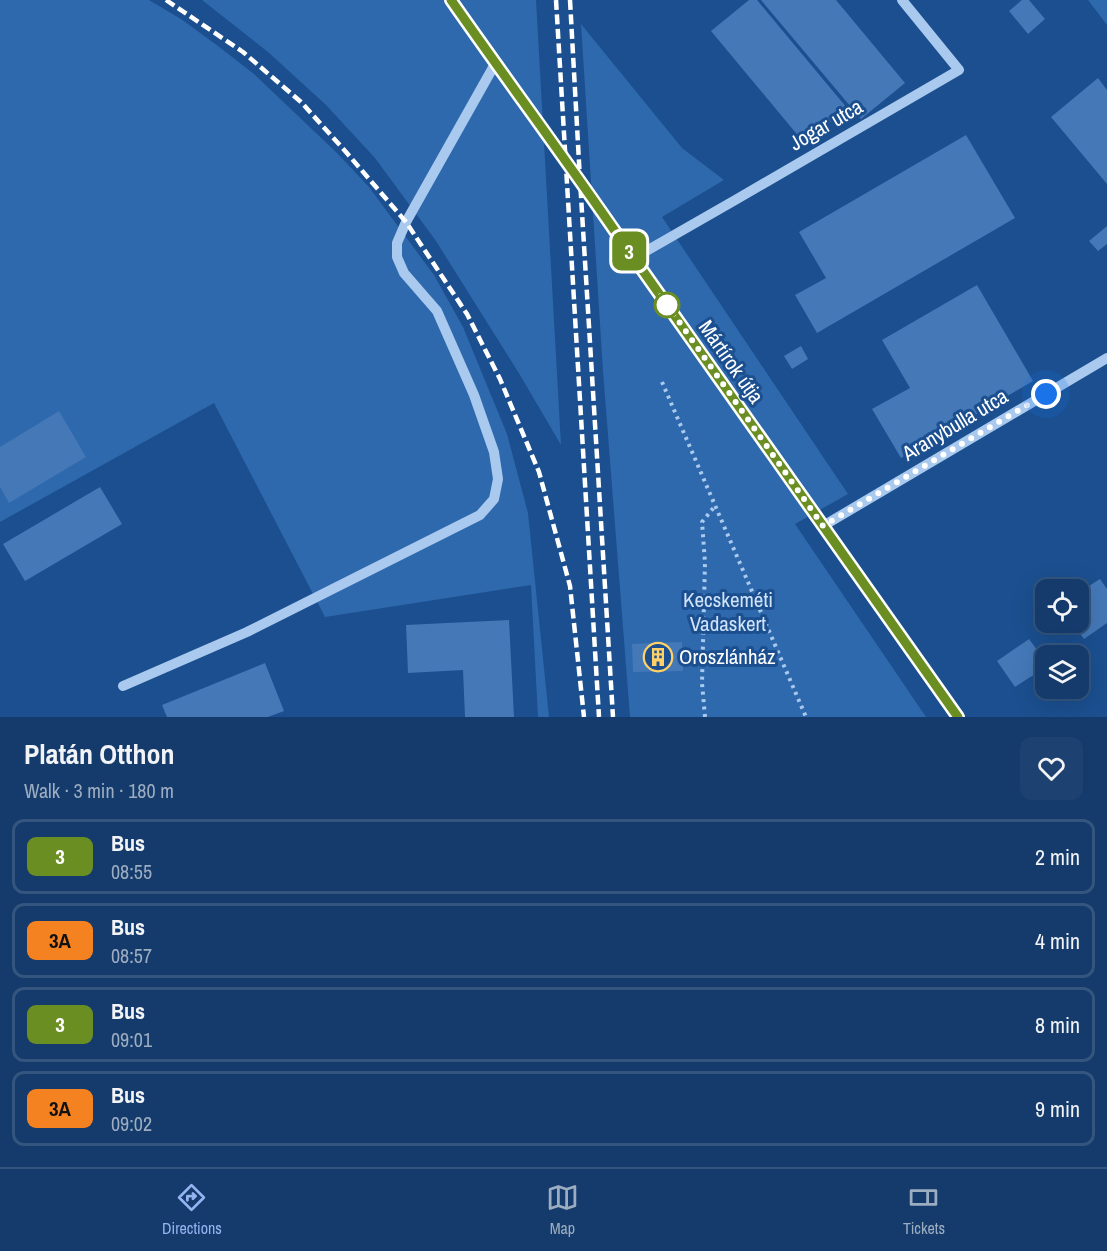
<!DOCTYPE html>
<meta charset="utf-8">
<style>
:root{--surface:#143b6b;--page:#1d4271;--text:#f1f3f6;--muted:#9dadc1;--line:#33557e;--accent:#95b2f1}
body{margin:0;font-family:"Archivo Narrow",sans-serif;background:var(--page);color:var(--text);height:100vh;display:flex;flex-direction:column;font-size:22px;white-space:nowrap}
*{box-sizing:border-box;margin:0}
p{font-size:20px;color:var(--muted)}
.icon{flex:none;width:33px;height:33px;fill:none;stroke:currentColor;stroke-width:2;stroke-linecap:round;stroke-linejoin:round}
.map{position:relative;height:717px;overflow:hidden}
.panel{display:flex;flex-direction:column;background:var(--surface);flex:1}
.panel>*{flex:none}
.badge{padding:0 12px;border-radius:9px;font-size:21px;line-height:39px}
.controls{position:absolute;left:1035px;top:579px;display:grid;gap:12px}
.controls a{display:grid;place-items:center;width:54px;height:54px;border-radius:12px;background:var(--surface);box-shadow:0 6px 24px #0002,0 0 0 2px var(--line);font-size:30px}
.you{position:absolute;width:30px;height:30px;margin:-15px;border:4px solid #fff;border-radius:50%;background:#1a73e8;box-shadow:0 0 0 9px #1a73e833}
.map>.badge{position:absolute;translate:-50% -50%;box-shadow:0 0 0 3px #fff}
.round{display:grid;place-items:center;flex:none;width:63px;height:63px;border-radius:12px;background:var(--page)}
.summary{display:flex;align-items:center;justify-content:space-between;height:102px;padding:0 24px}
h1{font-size:28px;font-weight:700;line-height:45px}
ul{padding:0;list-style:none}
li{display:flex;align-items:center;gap:18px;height:75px;margin:0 12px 9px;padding:0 12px;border:3px solid var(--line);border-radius:12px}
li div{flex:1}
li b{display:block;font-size:22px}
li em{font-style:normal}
li .badge{min-width:66px;font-weight:700;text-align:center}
.menu{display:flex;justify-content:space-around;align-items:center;height:84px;border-top:2px solid var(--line);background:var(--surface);font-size:16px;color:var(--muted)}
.menu a{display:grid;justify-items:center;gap:3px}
.menu .selected{color:var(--accent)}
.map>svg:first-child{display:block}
</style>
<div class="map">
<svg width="1107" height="717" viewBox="0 0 1107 717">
<rect width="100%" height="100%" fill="#1b4f8f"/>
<path fill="#2e69ad" d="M0 0H149L181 19 218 46 254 74 337 153 369 187 434 275 463 327 507 434 528 513 549 717H538L531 585 325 617 214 403 0 522Z
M202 0H536L561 445 520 375 436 241 375 158 326 105 268 52Z
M1088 0H1107V25Z
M581 24 682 148 724 180 662 217 848 494 795 524 926 717H630L603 371Z"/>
<path fill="#4478b7" d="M749 0H757L847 108 805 144 711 31Z
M761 0H836L905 83 861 119Z
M1022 0H1029L1045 19 1028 34 1009 11Z
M1098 78 1107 90V184L1051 117Z
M966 135 1015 218 817 333 795 295 826 278 799 232Z
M1107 226V244L1098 251 1089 241Z
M977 285 1033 381 901 458 872 409 910 388 882 340Z
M801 346 808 359 792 369 784 356Z
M59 411 86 457 9 503 0 487V447Z
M100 487 122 524 25 581 3 544Z
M1100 579 1107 589V623L1084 639 1072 622H1078V593Z
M509 620 514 717H465L463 670 408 673 406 625Z
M1029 639 1046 662V667L1015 687 997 661Z
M682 642 683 671 633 672 632 644Z
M265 663 284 711 268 717H167L162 705Z"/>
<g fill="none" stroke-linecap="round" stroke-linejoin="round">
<path stroke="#a9c9ee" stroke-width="4" stroke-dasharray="3 4.5" stroke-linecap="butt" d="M662 382 806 717
M705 717 702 683 705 563 702 522 715 506"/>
<path stroke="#a9c9ee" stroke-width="10" d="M451 0C506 79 564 157 619 237L958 717
M634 258 737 199 959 70 902 0
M823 526 1107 358
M123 686 247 632 480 515 494 499 498 479 494 452 474 395 437 311 404 273 397 257V243L406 222 495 64"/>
<path stroke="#fff" stroke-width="4.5" stroke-dasharray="10 4.5" stroke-linecap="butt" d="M166 0 243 52 301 102 346 152 406 222 467 314 500 379 539 472 570 586 584 717
M556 0 599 717
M570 0 580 180 613 717"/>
</g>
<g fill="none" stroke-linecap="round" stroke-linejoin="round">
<g stroke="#fff" stroke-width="14">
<path id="line" d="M451 0C506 79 564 157 619 237L958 717"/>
</g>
<use href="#line" stroke="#6b8e23" stroke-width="9"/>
<path stroke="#fff" stroke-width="6" stroke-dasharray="0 10.8" d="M667 305 661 296 823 526 1046 394"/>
</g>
<defs>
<g id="building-ring" transform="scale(1.5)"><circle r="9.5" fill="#1b4f8f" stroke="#ffd166" stroke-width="1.5"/><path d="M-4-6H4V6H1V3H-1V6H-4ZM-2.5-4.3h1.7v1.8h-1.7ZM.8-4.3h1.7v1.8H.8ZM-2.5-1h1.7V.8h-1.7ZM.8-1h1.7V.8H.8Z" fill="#ffd166"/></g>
</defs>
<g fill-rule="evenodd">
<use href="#building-ring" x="658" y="657"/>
</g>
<circle fill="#fff" stroke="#6b8e23" stroke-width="3" cx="667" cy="305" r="12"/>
<g text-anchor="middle" stroke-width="6" stroke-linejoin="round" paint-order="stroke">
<g font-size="21" fill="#fff" stroke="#1b4f8f">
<text transform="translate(826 125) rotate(-30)" y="7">Jogar utca</text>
<text transform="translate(731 362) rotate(55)" y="7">Mártírok útja</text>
<text transform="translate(955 425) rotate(-31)" y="7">Aranybulla utca</text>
</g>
<g font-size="21" fill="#cfe3fa" stroke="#1b4f8f">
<text x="728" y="607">Kecskeméti<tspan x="728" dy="24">Vadaskert</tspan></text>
</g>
<g font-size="21" fill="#fff" stroke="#1b4f8f" text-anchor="start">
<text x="679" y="664">Oroszlánház</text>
</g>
</g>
</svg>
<div class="controls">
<a><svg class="icon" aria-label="locate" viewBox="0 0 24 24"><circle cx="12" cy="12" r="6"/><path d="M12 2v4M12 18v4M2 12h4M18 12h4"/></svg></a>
<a><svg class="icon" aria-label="layers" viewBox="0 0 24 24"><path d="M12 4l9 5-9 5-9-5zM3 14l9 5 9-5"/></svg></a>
</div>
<div class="you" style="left:1046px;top:394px"></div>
<b class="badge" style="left:629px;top:251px;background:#6b8e23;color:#fff">3</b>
</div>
<section class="panel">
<div class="summary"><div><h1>Platán Otthon</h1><p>Walk · 3 min · 180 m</p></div><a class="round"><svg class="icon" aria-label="heart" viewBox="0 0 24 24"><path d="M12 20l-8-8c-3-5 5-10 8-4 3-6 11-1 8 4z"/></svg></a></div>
<ul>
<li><span class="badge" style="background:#6b8e23;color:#fff">3</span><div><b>Bus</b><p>08:55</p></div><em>2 min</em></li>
<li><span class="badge" style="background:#f58220;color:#111">3A</span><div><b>Bus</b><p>08:57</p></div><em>4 min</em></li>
<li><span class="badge" style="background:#6b8e23;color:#fff">3</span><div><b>Bus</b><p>09:01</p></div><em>8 min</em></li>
<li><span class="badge" style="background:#f58220;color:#111">3A</span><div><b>Bus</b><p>09:02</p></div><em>9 min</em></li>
</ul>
</section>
<nav class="menu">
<a class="selected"><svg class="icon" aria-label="directions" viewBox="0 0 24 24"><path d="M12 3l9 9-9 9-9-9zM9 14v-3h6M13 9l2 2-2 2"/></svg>Directions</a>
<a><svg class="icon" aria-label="map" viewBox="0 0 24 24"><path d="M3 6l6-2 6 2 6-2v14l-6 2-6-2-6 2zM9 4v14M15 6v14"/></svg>Map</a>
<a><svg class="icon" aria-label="tickets" viewBox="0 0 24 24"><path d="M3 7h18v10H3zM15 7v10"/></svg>Tickets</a>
</nav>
